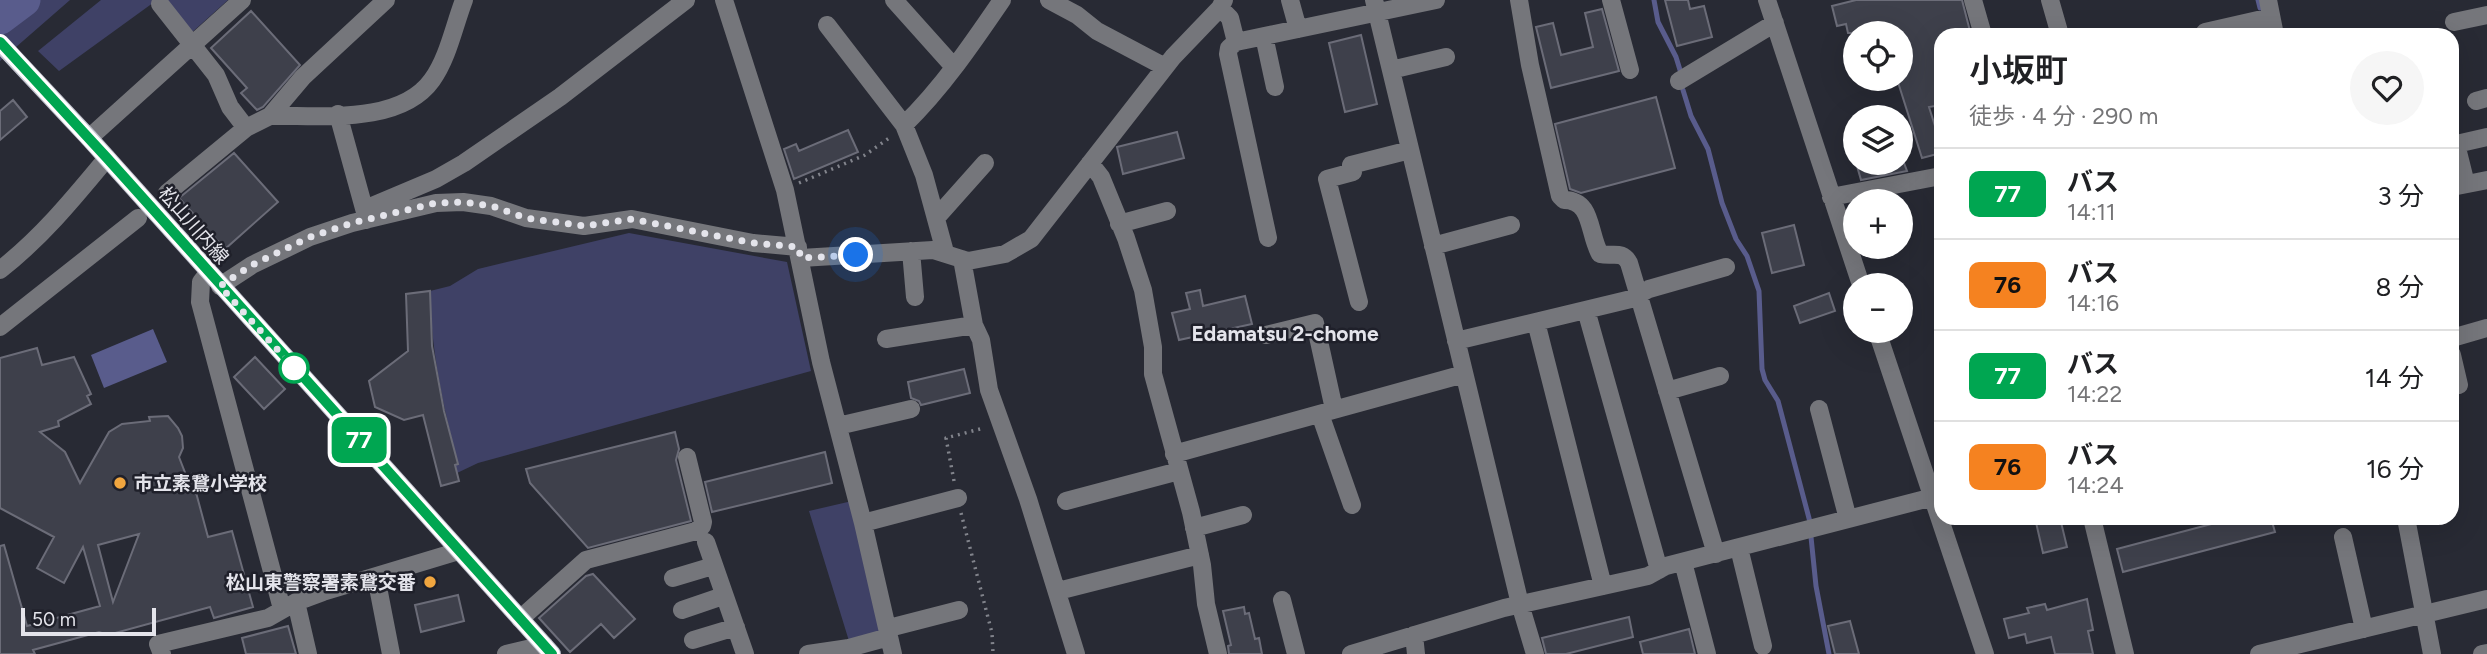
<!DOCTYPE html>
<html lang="ja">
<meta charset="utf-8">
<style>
:root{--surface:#fff;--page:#f6f6f6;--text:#202124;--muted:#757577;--line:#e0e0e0}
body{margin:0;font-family:Figtree,"Noto Sans JP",sans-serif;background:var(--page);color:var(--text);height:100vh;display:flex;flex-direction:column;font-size:26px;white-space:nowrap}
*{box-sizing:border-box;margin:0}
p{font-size:23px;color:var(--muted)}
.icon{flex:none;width:38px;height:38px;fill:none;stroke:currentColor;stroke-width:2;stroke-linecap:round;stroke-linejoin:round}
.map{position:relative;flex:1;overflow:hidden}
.details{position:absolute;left:1934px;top:28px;width:525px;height:497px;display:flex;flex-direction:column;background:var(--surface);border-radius:21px;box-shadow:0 7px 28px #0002}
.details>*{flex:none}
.badge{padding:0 14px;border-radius:10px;font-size:24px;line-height:46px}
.controls{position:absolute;left:1843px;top:21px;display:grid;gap:14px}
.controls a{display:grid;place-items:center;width:70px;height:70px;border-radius:50%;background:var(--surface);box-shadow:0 7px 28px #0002;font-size:35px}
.scale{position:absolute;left:21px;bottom:18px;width:135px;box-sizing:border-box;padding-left:7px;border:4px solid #e4e4eb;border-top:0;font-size:19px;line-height:24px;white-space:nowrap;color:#e4e4eb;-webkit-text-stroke:5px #1f202a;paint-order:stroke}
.you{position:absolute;width:35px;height:35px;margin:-18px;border:5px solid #fff;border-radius:50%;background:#1a73e8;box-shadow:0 0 0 10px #1a73e833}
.map>.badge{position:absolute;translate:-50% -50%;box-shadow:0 0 0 4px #fff}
.round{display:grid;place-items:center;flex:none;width:74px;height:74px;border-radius:37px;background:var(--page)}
.summary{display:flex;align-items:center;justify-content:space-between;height:119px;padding:0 35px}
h1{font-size:33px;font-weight:600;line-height:52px}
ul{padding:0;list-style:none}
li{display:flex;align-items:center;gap:21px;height:91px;padding:0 35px;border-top:2px solid var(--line)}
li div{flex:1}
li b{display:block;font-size:26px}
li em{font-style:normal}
li .badge{min-width:77px;font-weight:700;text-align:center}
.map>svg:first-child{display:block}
</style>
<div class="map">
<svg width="2487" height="654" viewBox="0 0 2487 654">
<rect width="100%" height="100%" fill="#282a34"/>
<path fill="#3f4166" d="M0 0H70L0 61Z
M101 0H157L59 71 38 51Z
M163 0H228L189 35Z
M629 233 787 262 811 371 478 463 457 473 455 465 458 463C443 406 431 351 430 291L450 286 478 269Z
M852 501 881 633 849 641 809 511Z"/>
<path fill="#595c8c" d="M153 329 167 362 104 388 91 355Z"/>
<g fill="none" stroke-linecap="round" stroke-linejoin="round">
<path stroke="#595c8c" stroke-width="5" d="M1654 0 1658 22 1676 57 1680 70
M2258 0 2260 8
M2265 30 2266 35
M1683 90 1691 116 1708 149 1722 203 1736 239 1747 256 1759 291 1762 369 1765 380 1778 401 1810 522
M1811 537 1816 586 1829 654"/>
<path stroke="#595c8c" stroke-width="33" d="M0 18 24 0"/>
</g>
<path fill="#3e404b" stroke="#6b6c78" stroke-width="2" fill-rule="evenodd" d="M1665 0H1688L1690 9 1704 6 1712 37 1677 46Z
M1856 0H1962L1971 35H1941V105L1929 107 1941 145V153L1922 158 1897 79H1900V33H1848L1846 24 1837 26 1832 6Z
M1602 9 1619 71 1551 88 1536 27 1553 23 1561 55 1593 47 1585 13Z
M251 11 300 65 263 107 257 110 241 93 247 88 211 48Z
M1361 35 1377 104 1345 112 1329 43Z
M1656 97 1675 168 1581 193 1570 189 1555 124Z
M13 100 27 117 0 140V111Z
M848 130 858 152 794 179 784 149 796 144 799 151Z
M1177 132 1184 158 1123 174 1117 147Z
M234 153 278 202 225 249 179 198Z
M1868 163H1904L1907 171 1861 180 1857 166Z
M1794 225 1804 265 1772 273 1762 233Z
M1200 290 1203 306 1245 296 1252 324 1179 340 1172 313 1190 309 1186 293Z
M430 291 432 346 444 411 458 464 455 465 459 481 441 486 423 415 404 420 375 407 369 381 408 351 406 294Z
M1829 293 1835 311 1800 323 1794 306Z
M37 348 42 365 74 357 91 394 87 396 91 404 58 421 59 426 40 432 65 452 80 483 109 432 122 424 150 421 149 417 168 416 178 428 182 436 183 448 179 457 186 475 191 474 208 537 232 531 253 607 214 618 210 607 108 635 99 632 33 650 35 654H0V546L4 545 27 626 100 606 83 547 64 583 37 568 54 537 0 508V358ZM139 534 113 602 98 545Z
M255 357 285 389 264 409 234 377Z
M964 369 970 393 921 405 919 401 911 398 908 382Z
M675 432 679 449 676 460 691 521 588 548 530 483 526 469Z
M825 452 832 483 712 512 705 482Z
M2035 518H2060L2067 547 2043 553Z
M2234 518H2271L2275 532 2123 572 2117 549Z
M593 574 635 619 614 638 601 624 570 652 539 618 586 576Z
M458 595 464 621 421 632 415 605Z
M2087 599 2093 630 2088 631 2093 654H2055L2051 637 2027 643 2025 634 2009 638 2004 619 2029 613 2027 608 2045 604 2047 610Z
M1244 607 1245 614 1249 613 1255 639 1259 638 1262 654H1229L1228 646 1231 645 1223 611Z
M1629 617 1633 637 1566 654H1546L1542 638Z
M1850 621 1859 654H1835L1828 626Z
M288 626 296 654H246L242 638Z
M1689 629 1695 654H1643L1640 642Z"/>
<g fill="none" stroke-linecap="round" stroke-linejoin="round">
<path stroke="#82848c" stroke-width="3.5" stroke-dasharray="2 5" stroke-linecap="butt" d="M799 183 865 155 892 136
M954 481 946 438 984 428
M961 513 992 633 993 654"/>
<path stroke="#75767b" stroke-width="18" d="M724 0 785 190 821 362 863 523 893 654
M894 0 954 67
M1049 0 1077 15 1097 31 1165 67
M1290 0 1298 29
M1374 0 1520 604 1535 654
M1519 0 1530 65 1560 196 1564 200C1593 200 1588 233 1600 254 1613 257 1622 250 1629 263L1716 554
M1611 0 1630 70
M1767 0 1861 285
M1973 0 1983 35
M2050 0 2060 35
M2268 0 2275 35
M160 4 216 75 230 107 246 128
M1220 8 1230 18 1236 42 1436 0
M2454 22 2487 15
M827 25 904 125 924 175 945 252
M2205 32 2271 17
M1264 36 1275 87
M1236 42 1229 48 1228 54 1268 238
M1391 70 1446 57
M1679 81 1775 23
M2476 101 2487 98
M338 114 365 212
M270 116C320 115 400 125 432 80 448 58 454 26 464 0
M904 125C942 88 972 44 1002 0
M89 138 242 0
M2456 144 2466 184
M2452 145 2487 137
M1090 163 1101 177 1126 238 1143 290 1153 347V374L1191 512 1202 565 1206 604 1218 654
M2452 187 2487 180
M167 193 246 128 270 116 303 77 386 0
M1831 197 1941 176
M936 218 985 163
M366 220 365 212 372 206 436 179 464 163 560 97 686 0
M1119 224 1167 211
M1433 246 1511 225
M911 251 915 297
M801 258 933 250 968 261 1005 254 1031 239 1173 57 1220 8 1224 0
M962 259 974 325 981 340 989 390 1028 499 1076 654
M0 270C42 237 73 199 107 158
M208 273 201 282 200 302 282 609
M220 286 252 265 310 237 352 223 436 203 463 202 491 206 526 218 584 226 632 219 753 243 798 247
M1359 302 1327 179 1353 172 1351 165 1410 150
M1586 310 1659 570
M1536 322 1603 586
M0 327 138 218
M1877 331 1985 654
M1266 335 1315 323 1334 409
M2452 338 2487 328
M886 339 974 325
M1456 341 1631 299 1649 289 1726 267
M2452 355 2459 385
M1667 391 1720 376
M1819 409 1848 519
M1320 414 1352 505
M838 426 911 409
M1174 454 1464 374
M1066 501 1179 471
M2092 518 2125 654
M2406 518 2432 654
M863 523 958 498
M1194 528 1243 515
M2343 537 2364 629
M706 542 745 654
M1739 548 1763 646
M1683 562 1707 654
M376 577 391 654
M673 578 713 566
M1058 591 1200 555
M1282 600 1296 654
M296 602 308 654
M682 610 723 596
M520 619 586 560 696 531 702 526 703 522 687 457
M889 628 959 610
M1414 635 1416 654
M693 640 736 627
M162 654 158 644 268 618 296 602 323 592 459 551
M506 654 544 645
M808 654 849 648 889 637
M1351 654 1504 608 1648 576 1666 566 1941 495
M2259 654 2487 599
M2482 654 2487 653"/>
<path stroke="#c0c2cd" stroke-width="18" d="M0 43 89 138 552 654"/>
</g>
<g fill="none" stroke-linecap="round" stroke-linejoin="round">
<g stroke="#fff" stroke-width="16">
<path id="line" d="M0 42 107 158 552 654"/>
</g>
<use href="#line" stroke="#00a651" stroke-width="10"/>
<path stroke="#e4e4eb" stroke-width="7" stroke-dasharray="0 12.6" d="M294 368 220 286 252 265 310 237 352 223 436 203 463 202 492 206 526 218 584 226 632 219 753 243 798 247 801 258 856 255"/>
</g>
<circle fill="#fff" stroke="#00a651" stroke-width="3.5" cx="294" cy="368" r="14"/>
<g fill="#f1a63f" stroke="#1f202a" stroke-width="2.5">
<circle cx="120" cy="483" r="7"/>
<circle cx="430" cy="582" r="7"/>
</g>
<g text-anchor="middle" stroke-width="5" stroke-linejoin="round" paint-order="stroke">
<g font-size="19" fill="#e4e4eb" stroke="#1f202a">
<text transform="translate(194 225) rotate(49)" y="7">松山川内線</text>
</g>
<g font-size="19" font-weight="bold" fill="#e4e4eb" stroke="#1f202a" text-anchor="start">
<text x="134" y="490">市立素鵞小学校</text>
<text x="416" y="589" text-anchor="end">松山東警察署素鵞交番</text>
</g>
<g font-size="21" font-weight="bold" fill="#e4e4eb" stroke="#1f202a">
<text x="1285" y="341">Edamatsu 2-chome</text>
</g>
</g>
</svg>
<div class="controls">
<a><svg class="icon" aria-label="locate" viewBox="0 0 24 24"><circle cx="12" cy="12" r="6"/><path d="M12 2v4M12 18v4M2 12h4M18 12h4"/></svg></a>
<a><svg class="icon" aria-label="layers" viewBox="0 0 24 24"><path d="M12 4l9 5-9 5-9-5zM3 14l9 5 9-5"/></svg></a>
<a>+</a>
<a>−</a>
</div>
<div class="scale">50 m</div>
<div class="you" style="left:856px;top:255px"></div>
<b class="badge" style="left:359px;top:440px;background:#00a651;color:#fff">77</b>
<section class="details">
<div class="summary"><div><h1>小坂町</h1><p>徒歩 · 4 分 · 290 m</p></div><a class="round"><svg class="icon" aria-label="heart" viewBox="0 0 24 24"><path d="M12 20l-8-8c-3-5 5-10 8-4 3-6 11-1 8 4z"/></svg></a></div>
<ul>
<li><span class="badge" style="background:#00a651;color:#fff">77</span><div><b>バス</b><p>14:11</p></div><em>3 分</em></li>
<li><span class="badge" style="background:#f58220;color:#111">76</span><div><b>バス</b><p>14:16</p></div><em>8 分</em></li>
<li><span class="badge" style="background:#00a651;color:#fff">77</span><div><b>バス</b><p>14:22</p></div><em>14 分</em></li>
<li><span class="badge" style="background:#f58220;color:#111">76</span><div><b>バス</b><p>14:24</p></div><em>16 分</em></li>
</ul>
</section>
</div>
